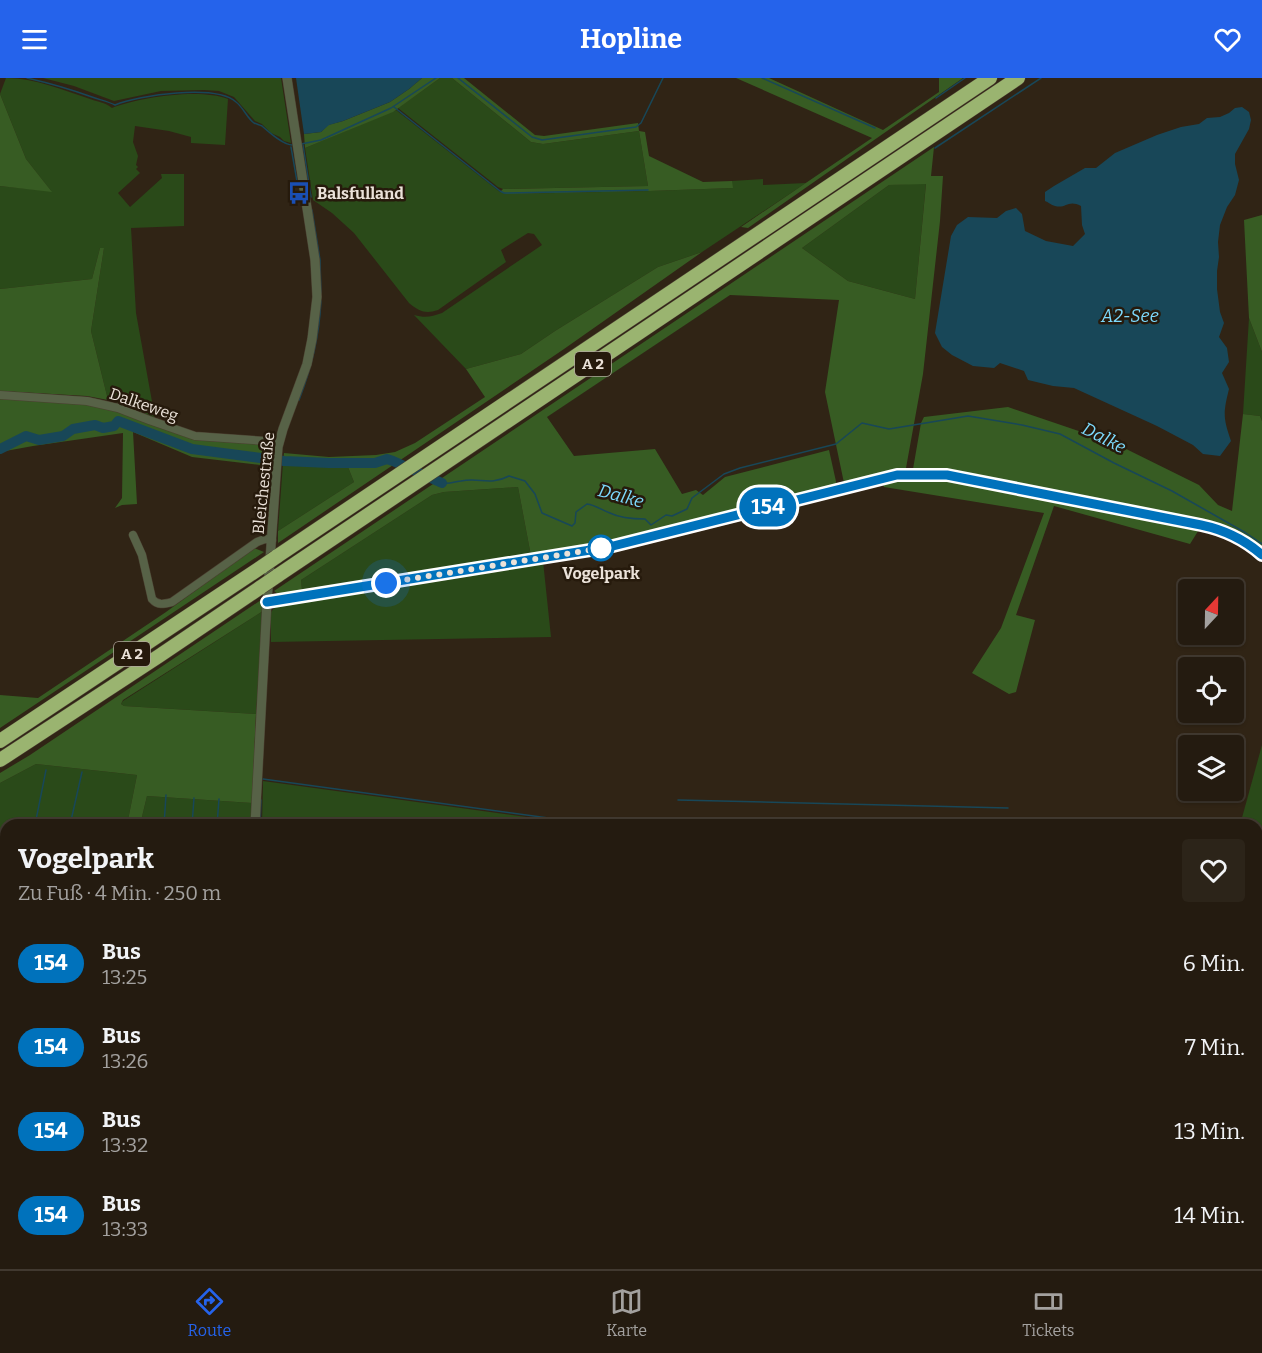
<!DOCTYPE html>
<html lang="de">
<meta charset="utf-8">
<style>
:root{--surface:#241b10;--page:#2c2419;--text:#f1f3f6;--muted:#a3a19f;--line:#413930;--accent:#2563eb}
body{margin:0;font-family:Bitter,serif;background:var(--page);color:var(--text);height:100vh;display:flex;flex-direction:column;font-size:22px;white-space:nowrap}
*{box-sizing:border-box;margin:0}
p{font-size:20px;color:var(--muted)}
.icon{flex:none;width:33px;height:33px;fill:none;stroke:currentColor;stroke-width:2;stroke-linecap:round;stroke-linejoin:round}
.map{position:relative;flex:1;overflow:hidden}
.sheet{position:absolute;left:0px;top:741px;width:1263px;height:450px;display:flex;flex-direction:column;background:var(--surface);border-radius:18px 18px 0 0;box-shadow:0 2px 4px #0004,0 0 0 2px var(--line)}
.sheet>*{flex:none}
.badge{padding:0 12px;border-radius:20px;font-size:21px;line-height:39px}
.needle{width:39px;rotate:22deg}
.tools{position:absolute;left:1178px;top:501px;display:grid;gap:12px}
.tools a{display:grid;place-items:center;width:66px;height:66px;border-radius:6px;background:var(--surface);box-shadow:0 2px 4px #0004,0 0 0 2px var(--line);font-size:30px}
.you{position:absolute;width:30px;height:30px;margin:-15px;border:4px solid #fff;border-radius:50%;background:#1a73e8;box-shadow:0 0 0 9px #1a73e833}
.map>.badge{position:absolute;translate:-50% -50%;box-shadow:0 0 0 3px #fff}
.round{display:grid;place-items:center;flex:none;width:63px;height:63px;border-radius:6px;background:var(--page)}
.headline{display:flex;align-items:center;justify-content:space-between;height:102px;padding:0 18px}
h1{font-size:28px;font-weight:700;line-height:45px}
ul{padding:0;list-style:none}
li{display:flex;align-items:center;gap:18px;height:84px;padding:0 18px}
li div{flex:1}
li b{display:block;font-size:22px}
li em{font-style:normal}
li .badge{min-width:66px;font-weight:700;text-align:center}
header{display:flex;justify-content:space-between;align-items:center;height:78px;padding:0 18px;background:var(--accent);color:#fff;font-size:27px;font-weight:700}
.dock{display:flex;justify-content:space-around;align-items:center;height:84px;border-top:2px solid var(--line);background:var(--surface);font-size:16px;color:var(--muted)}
.dock a{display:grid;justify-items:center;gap:3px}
.dock .selected{color:var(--accent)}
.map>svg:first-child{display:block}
</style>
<header><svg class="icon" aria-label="menu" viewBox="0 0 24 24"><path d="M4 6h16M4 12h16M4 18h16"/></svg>Hopline<svg class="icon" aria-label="heart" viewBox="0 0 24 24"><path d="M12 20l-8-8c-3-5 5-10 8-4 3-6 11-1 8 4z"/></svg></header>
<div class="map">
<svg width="1262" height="1191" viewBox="0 0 1262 1191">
<rect width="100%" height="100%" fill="#302415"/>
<path fill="#2a4a19" d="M6 0C35 0 63 12 90 21 100 25 103 23 112 30 140 19 200 10 228 21L225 67 191 65V59L169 53 135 48 133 64 138 78 136 87 138 89 136 91 140 95 118 115 130 129 162 100 161 96H184V148L131 150 136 235 155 340 120 325 108 322 91 253 104 170H100L92 201 0 211V108L51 113 26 81 0 16Z
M43 0H281L291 65 284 63 280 59 271 55 262 46 255 43 234 19 219 13 204 12 161 13 114 23 74 8Z
M440 0H452L531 64 543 66 639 53 648 108 503 111 498 109 398 30Z
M396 32 500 114 506 116 649 113 732 110V103L763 101V107L806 105 702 174 658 189 555 253 521 276 466 291 414 237C425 240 431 239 442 235L542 167 534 156 528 155 501 172 506 184 438 232C426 236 420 234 409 225L354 155 332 135 313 122 305 70Z
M926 105 915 221 848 203 802 170 889 107Z
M1249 240 1262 274V343L1260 338 1243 336Z
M283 385 348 389 354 404 278 453Z
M518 409 531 478 302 513 301 502 432 417 444 414Z
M543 483 551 559 271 564V534L276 528 281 526Z
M263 533 256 636 124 628 121 626 123 623Z
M1262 667V854L1257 839V747H1240Z
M36 686 137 697 127 747H6V830L0 828V705Z
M263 703 585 747H262Z
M147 718 252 725 251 747H140Z
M509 1185H666L667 1191H515Z"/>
<path fill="#375c23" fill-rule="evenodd" d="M422 0H440L393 34 305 70 304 56 321 54 328 47 343 43 390 24 409 11Z
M452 0H464L535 57 544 58 638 45 639 53 645 54 649 78 703 104 732 103 733 110 649 113 506 116 500 114 503 111 648 108 639 53 543 66 531 64Z
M736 0H769L883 52 939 14V0H963L748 150 741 149 872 60Z
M0 16 26 81 52 114 0 108Z
M934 69 931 98H943L940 143 923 296 906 390 844 405 825 314 839 222 730 217 547 339 574 378 655 371 682 416 696 412 703 417 725 399 829 372 837 408 608 465 531 478 518 409 444 414 432 417 301 502 302 512 366 503V506L282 519 274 513ZM926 106 915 221 848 203 802 170 889 107Z
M1262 137V274L1249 240 1244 142Z
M100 170H104L91 253 108 322 87 318 0 313V211L92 201Z
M702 174 564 271 278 465V453L354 404 348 389 283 385 284 375 329 379 376 377 395 374 415 365 485 319 466 291 521 276 555 253 658 189Z
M0 320 87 325 113 331 194 361 268 367 272 372 270 388 192 379 133 354 137 426 122 427 115 430 122 420 123 355 33 368 0 374Z
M1008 329 1114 365 1199 407 1218 427 1232 433 1243 336 1260 338 1262 343V473C1245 457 1225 450 1203 444L948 393 913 391 921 345 924 339Z
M896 400H946L1200 450 1190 466 1054 428 1016 537 1035 542 1016 614 1009 616 972 595 1001 550 1044 435 884 409 882 403Z
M254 470 264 474 0 650V617L38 620 166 534Z
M264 520 263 533 123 622 121 626 124 628 256 636 252 725 147 718 140 747H127L137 697 36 686 0 705V695L30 677Z
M839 1185H942L935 1191H885Z"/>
<path fill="#184758" d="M296 0H422L409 11 390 24 343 43 329 47 321 54 304 56Z
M1242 29 1249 34 1251 42 1249 51 1235 76V86L1239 102 1235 117 1227 129 1220 147 1218 164 1219 179 1217 193V211L1220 234 1224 245 1219 259 1227 270 1229 284 1222 295 1229 311C1223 335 1223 340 1231 363L1220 378 1203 376 1193 367 1157 348 1074 310 1053 308 1028 302 1024 293 1000 285 994 290 973 288 952 277 942 269 935 255 951 158 957 147 968 139 997 140 1006 133 1016 130 1022 136 1025 153 1046 163 1073 168 1085 156 1082 147 1081 128C1068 121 1066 131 1055 128 1051 127 1048 124 1045 123V114L1054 108 1085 90H1096L1115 75 1157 57 1181 49 1199 46 1207 40 1220 39 1229 35 1235 30Z"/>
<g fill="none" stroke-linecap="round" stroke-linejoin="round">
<path stroke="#184758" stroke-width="1.5" d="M27 0C49 5 70 11 92 19 100 22 107 23 115 27 139 17 216 6 236 24 243 29 247 40 254 45 256 46 260 47 262 48 270 55 282 66 292 67
M458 0 532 59 542 62 636 49 641 45 663 0
M762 0 875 50
M936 20 965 0
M394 29 500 113 504 115 648 112
M301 66 321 62 391 30 436 0
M303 67 311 119
M291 69 298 109
M935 70 1041 0
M312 132 320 182 321 215
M299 322C312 288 319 259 321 223
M442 405C452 406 452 404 461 403 479 399 490 408 509 398L525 403 535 416 542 435 572 448 575 445 576 434 587 426C595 427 602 432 610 435 620 440 633 441 645 441L651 447 666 437 672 438 687 431 692 420 724 396 740 390 836 366 862 345 889 351 968 338 1022 347 1060 356 1114 385 1172 413 1246 455 1262 466
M263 701 600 747
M678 722 1008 730
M35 747 46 692
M70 747 82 694
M164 747 166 717
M192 747 194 720
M217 747 219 721
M260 747 261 722
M0 757 5 758
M0 782 6 758
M0 1092 6 1084
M507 1185 513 1191
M1245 1185 1262 1190
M232 1186 258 1185
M1097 1191 1100 1185
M1204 1191 1205 1185"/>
<path stroke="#184758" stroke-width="10" d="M0 371 26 358 39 362 63 358 73 351 95 347 103 350 114 348 118 343 192 371 284 383 329 385H375L387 381 393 383 442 405"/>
<g stroke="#4a3f30" stroke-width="9">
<path id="minor" d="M0 317 87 323 118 330 149 342 195 358 279 364
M133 457 142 477 152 521C158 528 164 526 172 524L257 464 265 461 272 462
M267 524 609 469 897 397H947L1201 447C1225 452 1244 462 1262 477"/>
</g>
<g stroke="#4a3f30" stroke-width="10">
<path id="tertiary" d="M255 747 267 524 278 369 283 351 307 286 312 261 317 219 315 182 287 0
M227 1191 228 1185"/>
</g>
<g stroke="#4a3f30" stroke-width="15">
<path id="motorway" d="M276 479 990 0
M277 498 1018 0
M0 663 263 488
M0 682 159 578 261 509"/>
</g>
<use href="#minor" stroke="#576247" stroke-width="8"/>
<use href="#tertiary" stroke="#576247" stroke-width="9"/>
<use href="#motorway" stroke="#9ab470" stroke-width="14"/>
<g stroke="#4a3f30" stroke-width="15" stroke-linecap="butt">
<path id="motorway-bridge" d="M263 488 276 479
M261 509 277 498"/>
</g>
<use href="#motorway-bridge" stroke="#9ab470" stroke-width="14"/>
</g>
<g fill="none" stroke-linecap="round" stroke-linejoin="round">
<g stroke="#fff" stroke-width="14">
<path id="line" d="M267 524 609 469 897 397H947L1201 447C1225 452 1244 461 1262 477"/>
</g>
<use href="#line" stroke="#0072bc" stroke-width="9"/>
<path stroke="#ebe2d9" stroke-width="6" stroke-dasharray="0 10.8" d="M386 505 609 469 601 470"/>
</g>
<defs>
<g id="bus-bare" transform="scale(1.8)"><path d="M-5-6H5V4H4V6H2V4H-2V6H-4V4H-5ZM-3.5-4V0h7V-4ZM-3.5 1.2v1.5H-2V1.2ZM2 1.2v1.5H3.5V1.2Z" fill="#1a4fb4" stroke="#261a0c" stroke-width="2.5" paint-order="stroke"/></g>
</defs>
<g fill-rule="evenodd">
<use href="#bus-bare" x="299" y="115"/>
</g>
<circle fill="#fff" stroke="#0072bc" stroke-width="3" cx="601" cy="470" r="12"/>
<g text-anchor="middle" stroke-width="5" stroke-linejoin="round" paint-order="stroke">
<g fill="#261a0c" stroke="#b0a69c" stroke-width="1.5">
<rect x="575" y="274" width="36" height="24" rx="4.5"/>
<rect x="114" y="564" width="36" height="24" rx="4.5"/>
</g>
<g font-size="15" font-weight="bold" fill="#ebe2d9">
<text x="593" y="291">A 2</text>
<text x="132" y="581">A 2</text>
</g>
<g font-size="16" font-weight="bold" fill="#ebe2d9" stroke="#261a0c" text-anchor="start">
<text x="317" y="121">Balsfulland</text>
</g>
<g font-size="16" fill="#ebe2d9" stroke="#261a0c">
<text transform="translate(144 326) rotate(19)" y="6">Dalkeweg</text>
<text transform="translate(263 405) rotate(-84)" y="6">Bleichestraße</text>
</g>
<g font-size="16" font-weight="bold" fill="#ebe2d9" stroke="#261a0c">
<text x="601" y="501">Vogelpark</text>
</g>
<g font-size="18" font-style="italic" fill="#7ddafd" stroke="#261a0c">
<text x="1130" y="244">A2-See</text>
<text transform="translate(1104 360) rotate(27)" y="6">Dalke</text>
<text transform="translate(621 418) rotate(15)" y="6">Dalke</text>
</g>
</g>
</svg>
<div class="tools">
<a><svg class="needle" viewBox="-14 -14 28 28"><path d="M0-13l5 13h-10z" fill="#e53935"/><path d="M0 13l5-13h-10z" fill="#a3a19f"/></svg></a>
<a><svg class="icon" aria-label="locate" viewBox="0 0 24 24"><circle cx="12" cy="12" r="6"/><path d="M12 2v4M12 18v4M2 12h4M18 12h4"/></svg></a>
<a><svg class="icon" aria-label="layers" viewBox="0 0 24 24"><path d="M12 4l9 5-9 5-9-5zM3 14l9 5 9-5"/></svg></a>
</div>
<div class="you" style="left:386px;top:505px"></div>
<b class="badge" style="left:768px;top:429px;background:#0072bc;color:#fff">154</b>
<section class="sheet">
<div class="headline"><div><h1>Vogelpark</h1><p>Zu Fuß · 4 Min. · 250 m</p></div><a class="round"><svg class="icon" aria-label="heart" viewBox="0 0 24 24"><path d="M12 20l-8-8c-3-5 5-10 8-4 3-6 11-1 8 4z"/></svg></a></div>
<ul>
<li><span class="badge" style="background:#0072bc;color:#fff">154</span><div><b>Bus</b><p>13:25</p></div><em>6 Min.</em></li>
<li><span class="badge" style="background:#0072bc;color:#fff">154</span><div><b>Bus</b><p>13:26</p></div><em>7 Min.</em></li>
<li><span class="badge" style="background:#0072bc;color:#fff">154</span><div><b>Bus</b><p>13:32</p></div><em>13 Min.</em></li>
<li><span class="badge" style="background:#0072bc;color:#fff">154</span><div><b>Bus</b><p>13:33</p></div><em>14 Min.</em></li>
</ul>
</section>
</div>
<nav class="dock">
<a class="selected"><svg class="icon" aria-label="directions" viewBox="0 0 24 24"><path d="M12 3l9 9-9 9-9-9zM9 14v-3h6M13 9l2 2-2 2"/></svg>Route</a>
<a><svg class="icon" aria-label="map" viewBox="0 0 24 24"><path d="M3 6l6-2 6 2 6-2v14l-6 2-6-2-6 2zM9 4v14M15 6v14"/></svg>Karte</a>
<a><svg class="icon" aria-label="tickets" viewBox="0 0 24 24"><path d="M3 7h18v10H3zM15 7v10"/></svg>Tickets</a>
</nav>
